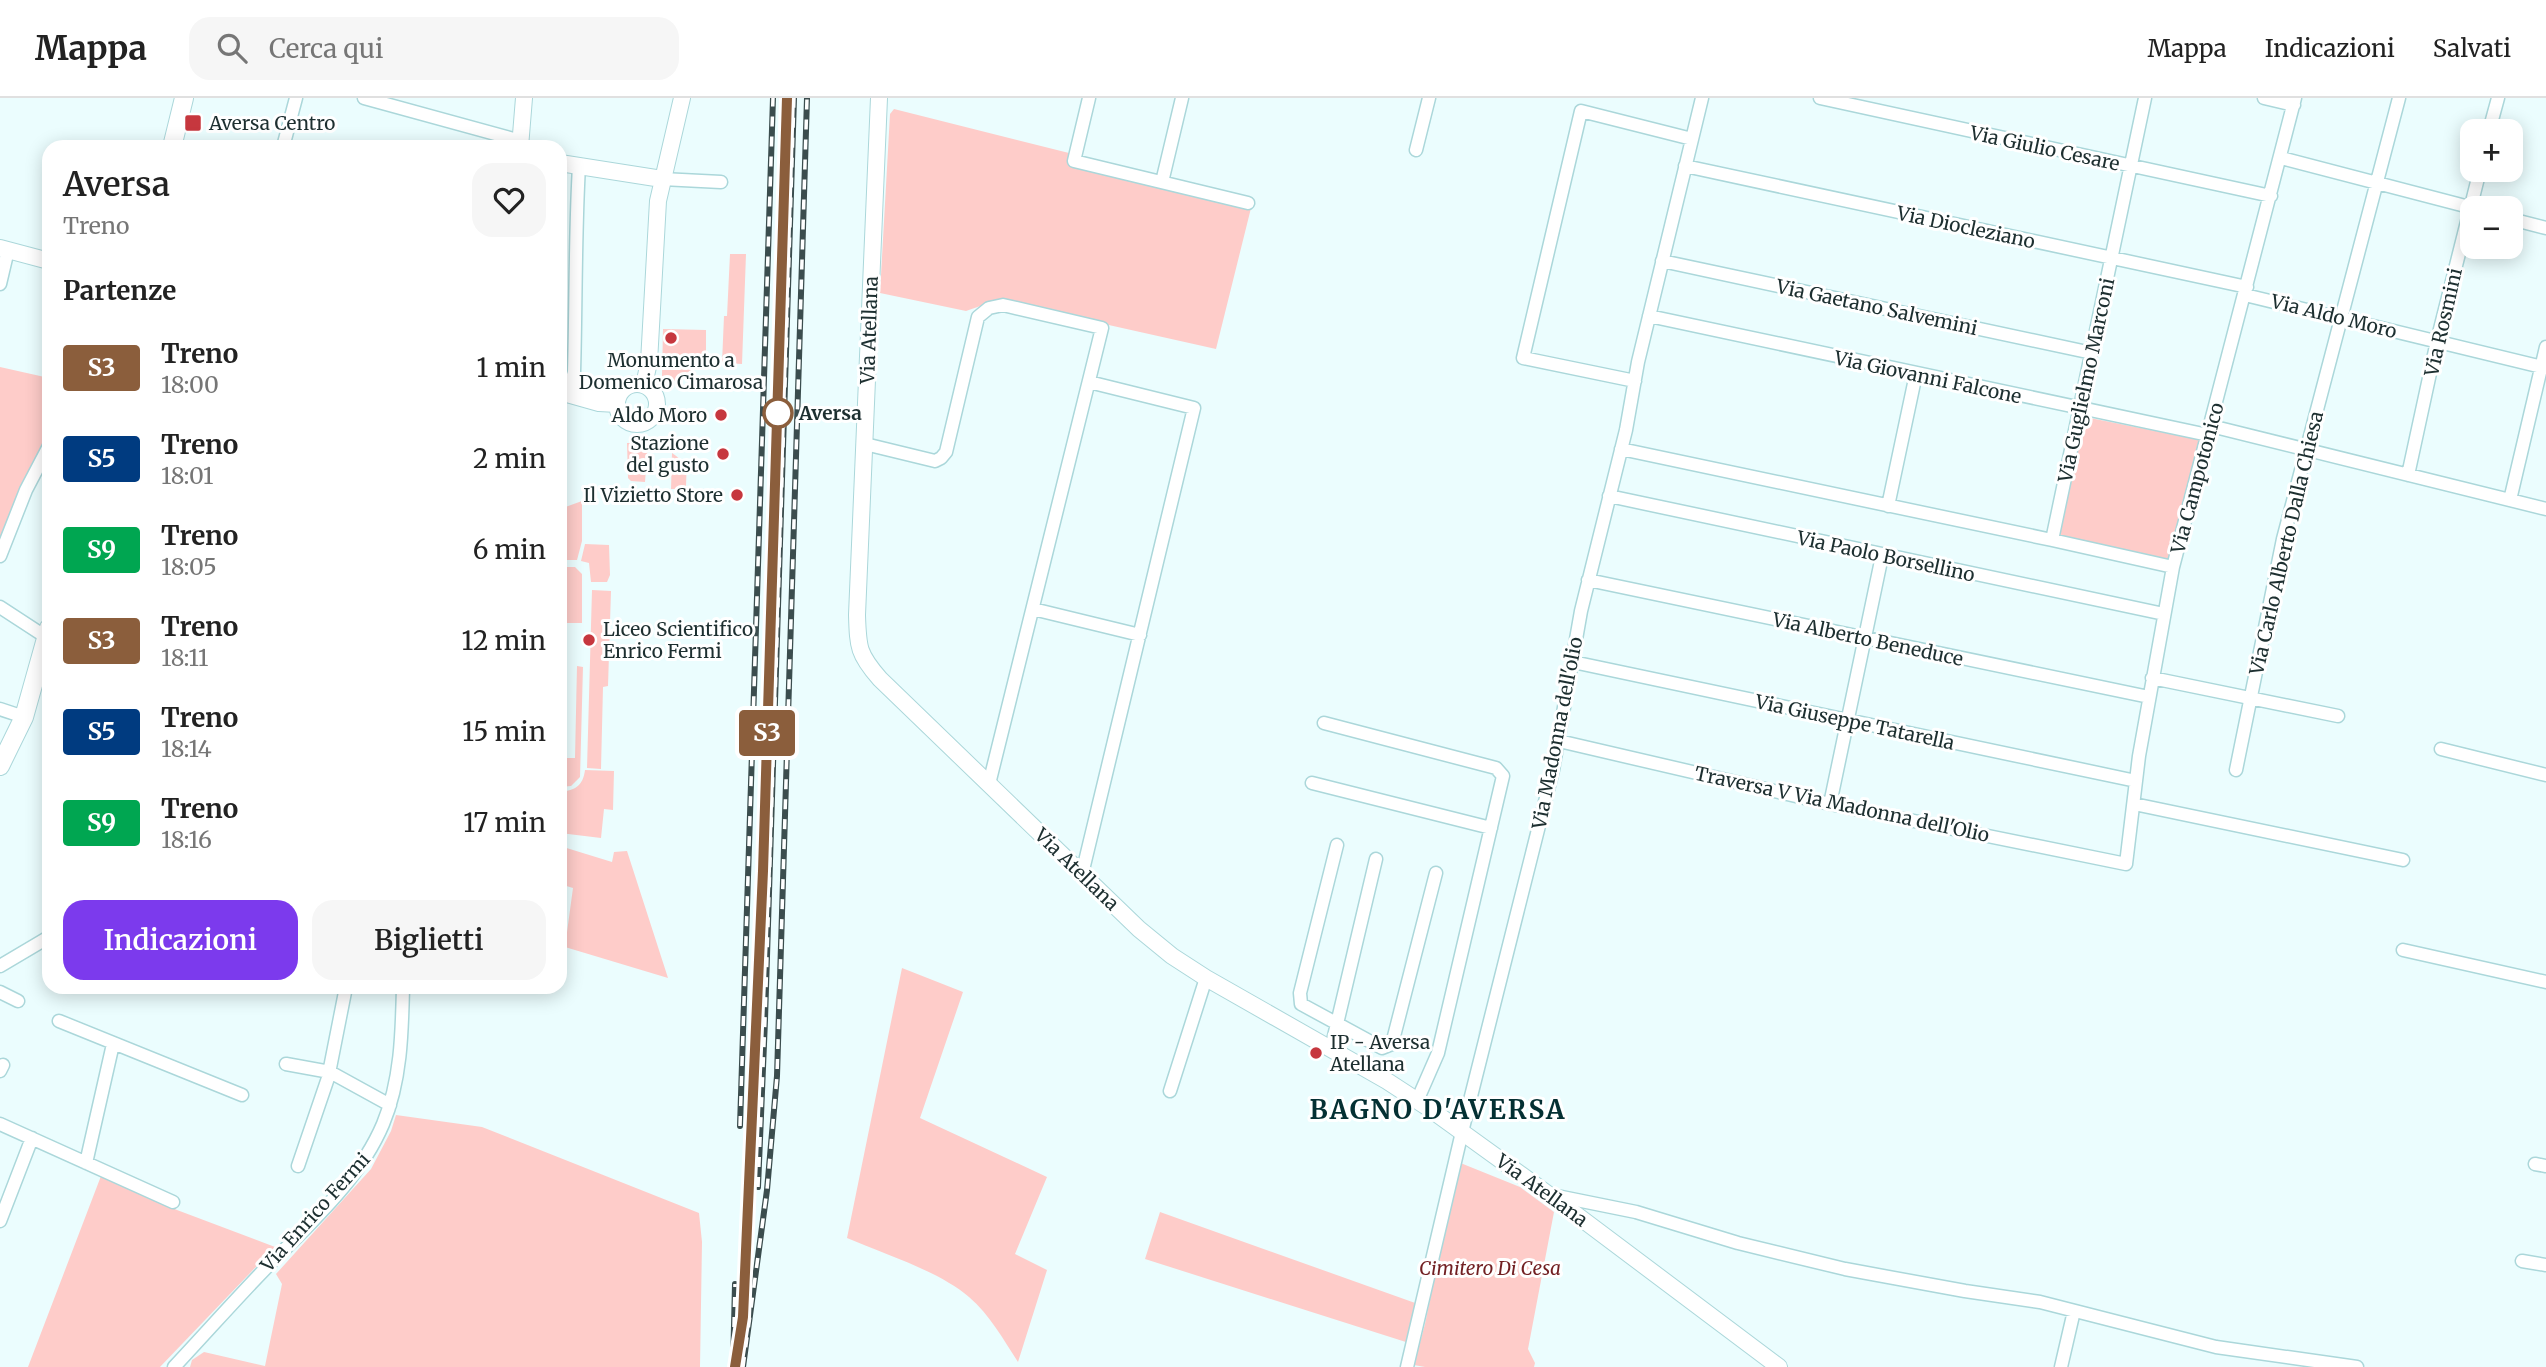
<!DOCTYPE html>
<html lang="it">
<meta charset="utf-8">
<style>
:root{--surface:#fff;--page:#f6f6f6;--text:#222;--muted:#767676;--line:#e0e0e0;--accent:#7c3aed}
body{margin:0;font-family:Merriweather,serif;background:var(--page);color:var(--text);height:100vh;display:flex;flex-direction:column;font-size:26px;white-space:nowrap}
*{box-sizing:border-box;margin:0}
p{font-size:23px;color:var(--muted)}
.icon{flex:none;width:38px;height:38px;fill:none;stroke:currentColor;stroke-width:2;stroke-linecap:round;stroke-linejoin:round}
.map{position:relative;flex:1;overflow:hidden}
.side{position:absolute;left:42px;top:42px;width:525px;height:854px;display:flex;flex-direction:column;background:var(--surface);border-radius:21px;box-shadow:0 4px 18px #0003}
.side>*{flex:none}
.badge{padding:0 14px;border-radius:5px;font-size:24px;line-height:46px}
.controls{position:absolute;left:2460px;top:21px;display:grid;gap:14px}
.controls a{display:grid;place-items:center;width:63px;height:63px;border-radius:14px;background:var(--surface);box-shadow:0 4px 18px #0003;font-size:35px}
.map>.badge{position:absolute;translate:-50% -50%;box-shadow:0 0 0 4px #fff}
h2{padding:0 21px;font-size:26px;line-height:63px}
.round{display:grid;place-items:center;flex:none;width:74px;height:74px;border-radius:21px;background:var(--page)}
.head{display:flex;align-items:center;justify-content:space-between;height:119px;padding:0 21px}
h1{font-size:33px;font-weight:600;line-height:52px}
.button{display:flex;gap:14px;margin-top:auto;padding:14px 21px}
.button a{flex:1;height:80px;border-radius:21px;background:var(--accent);color:#fff;font-size:28px;font-weight:600;line-height:80px;text-align:center}
.button a+a{background:var(--page);color:var(--text)}
ul{padding:0;list-style:none}
li{display:flex;align-items:center;gap:21px;height:91px;padding:0 21px}
li div{flex:1}
li b{display:block;font-size:26px}
li em{font-style:normal}
li .badge{min-width:77px;font-weight:700;text-align:center}
header{display:flex;align-items:center;gap:42px;box-sizing:border-box;height:98px;padding:0 35px;background:var(--surface);border-bottom:2px solid var(--line)}
header strong{font-size:33px}
nav{display:flex;gap:38px;margin-inline-start:auto;font-size:24px}
.search{width:490px;height:63px;background:var(--page);display:flex;align-items:center;gap:18px;box-sizing:border-box;padding:0 24px;border-radius:21px;color:var(--muted);font-size:26px}
.map>svg:first-child{display:block}
</style>
<header>
<strong>Mappa</strong>
<div class="search"><svg class="icon" aria-label="search" viewBox="0 0 24 24"><circle cx="10" cy="10" r="6"/><path d="M15 15l6 6"/></svg>Cerca qui</div>
<nav><a>Mappa</a><a>Indicazioni</a><a>Salvati</a></nav>
</header>
<div class="map">
<svg width="2546" height="1269" viewBox="0 0 2546 1269">
<rect width="100%" height="100%" fill="#ebfdfe"/>
<path fill="#feccc9" d="M894 11 1069 55 1067 66 1251 110 1216 251 1006 204 986 206 966 213 880 195 890 16Z
M730 156H746L742 266 722 265 724 218H727Z
M663 231 706 232V263L668 287 662 278Z
M0 269 49 280V339L0 443Z
M2085 319 2201 342 2168 461 2060 437Z
M627 345H648L645 384 631 383 628 380Z
M672 355C690 367 686 371 686 391H671Z
M582 403V443L577 462H560V411Z
M585 446 609 447 610 477 607 484H591L589 465 581 463Z
M560 469H575L582 476V525H564L565 476H560Z
M592 492 611 493 608 588 603 589 601 671 587 670Z
M577 568 583 569 580 679 571 688 560 689V660H575Z
M585 672 614 673 613 712 604 711 601 740 560 735 561 694C575 692 583 688 585 672Z
M560 748 612 764 614 754 627 753 668 880 565 849 573 790 560 786Z
M902 870 963 894 920 1020 1047 1079 1015 1156 1047 1172 1018 1264C1003 1241 990 1217 969 1199 939 1173 884 1156 847 1140Z
M396 1017 482 1029 699 1115 702 1144 700 1269H190L192 1262 204 1254 265 1268 282 1186 276 1176 371 1071 391 1033Z
M1458 1064 1520 1089 1554 1114 1528 1251 1535 1265 1534 1269H1425L1414 1267 1425 1226Z
M101 1078 177 1112 275 1149 160 1269H28Z
M1160 1114 1418 1206 1409 1245 1145 1161Z"/>
<g fill="none" stroke-linecap="round" stroke-linejoin="round">
<g stroke="#abd7da" stroke-width="15">
<path id="street" d="M364 0 521 43
M1089 0 1074 63 1248 105
M1820 0 2271 98
M2145 0 2052 442 2173 469
M2264 0 2294 7
M2489 33 2498 0
M283 49 296 0
M1416 52 1429 0
M2281 60 2473 110
M1685 68 2247 189
M662 81 721 84
M1162 84 1182 0
M2511 121 2546 130
M1662 163 2092 255
M0 186 8 152
M2245 197 2546 270
M1649 218 2208 337
M1635 283 1523 260 1581 13 1692 41
M571 284 574 274C576 205 575 136 579 68
M2211 328 2546 411
M865 346 935 363 941 360 946 354 978 219 989 210 1003 207 1102 230 989 686
M1621 351 2052 442
M2408 377 2437 243 2480 72
M1609 398 2164 516
M2510 402 2546 249
M1888 408 1916 276
M0 458 26 392 49 348
M1588 482 2149 599
M0 509 49 541
M1033 511 1140 537
M1573 564 2136 683
M2152 580 2338 618
M0 611 24 619
M1324 625 1496 670 1503 678 1438 955 1417 1003
M1559 643 1830 706 2126 766 2139 658 2173 469 2295 0
M2441 651 2546 677
M2236 672 2283 441 2399 0
M1312 685 1491 730
M1830 706 1882 458
M2134 706 2403 762
M1337 747 1300 895 1301 906 1382 950 1392 946 1436 775
M1082 776 1194 310 1089 284
M2403 852 2546 884
M0 868 49 839
M0 894 18 903
M59 923 242 997
M1331 951 1376 761
M286 966 330 974 390 1007
M0 973 3 967
M1170 993 1206 880
M0 1026 173 1104
M86 1065 113 946
M2535 1066 2546 1068
M298 1068 328 980 346 889
M1552 1097 1636 1114 1738 1145 1845 1171 1965 1193 2040 1204 2216 1249 2357 1269
M0 1123 32 1040
M2522 1163 2546 1167
M174 1269C205 1236 234 1203 265 1171 308 1127 359 1083 383 1026 401 983 402 935 403 889
M1407 1269 1462 1034 1553 672 1581 513 1626 332 1638 264 1702 0
M2061 1269 2074 1213"/>
</g>
<g stroke="#abd7da" stroke-width="18">
<path id="secondary" d="M879 0 857 517C858 549 858 556 880 581L1139 831 1172 858 1206 880 1387 983 1430 1011 1574 1115 1779 1269
M520 49 524 0
M560 65 662 81
M0 150 49 163
M560 282 618 299
M617 306a20 20 0 1 1 40 0a20 20 0 1 1-40 0Z
M644 287 649 264 658 103 682 0
M560 294 599 305 617 306"/>
</g>
<g stroke="#abd7da" stroke-width="20">
<path id="primary" d="M172 49 184 0
M0 668 24 619 49 530"/>
</g>
<use href="#street" stroke="#fff" stroke-width="12"/>
<use href="#secondary" stroke="#fff" stroke-width="16"/>
<use href="#primary" stroke="#fff" stroke-width="18"/>
<g stroke="#3b4d4e" stroke-width="6">
<path id="rail" d="M740 1028 773 0
M758 1089 765 922 794 0
M744 1200 752 1000
M733 1269 735 1186
M743 1269 767 1092 777 978 807 0"/>
</g>
<use href="#rail" stroke="#fff" stroke-width="3.5" stroke-dasharray="10" stroke-linecap="butt"/>
</g>
<g fill="none" stroke-linecap="round" stroke-linejoin="round">
<g stroke="#fff" stroke-width="16">
<path id="line" d="M735 1269 743 1219 763 773 787 0"/>
</g>
<use href="#line" stroke="#8b5e3c" stroke-width="10"/>
</g>
<g fill="#c6373e" stroke="#fff" stroke-width="2.5">
<rect x="184" y="16" width="18" height="18" rx="3.5"/>
<circle cx="671" cy="240" r="7"/>
<circle cx="721" cy="317" r="7"/>
<circle cx="723" cy="356" r="7"/>
<circle cx="737" cy="397" r="7"/>
<circle cx="589" cy="542" r="7"/>
<circle cx="1316" cy="955" r="7"/>
</g>
<circle fill="#fff" stroke="#8b5e3c" stroke-width="3.5" cx="778" cy="315" r="14"/>
<g text-anchor="middle" stroke-width="6" stroke-linejoin="round" paint-order="stroke">
<g font-size="19" fill="#1d2f30" stroke="#fff" text-anchor="start">
<text x="209" y="32">Aversa Centro</text>
<text x="671" y="269" text-anchor="middle">Monumento a<tspan x="671" dy="22">Domenico Cimarosa</tspan></text>
<text x="707" y="324" text-anchor="end">Aldo Moro</text>
<text x="709" y="352" text-anchor="end">Stazione<tspan x="709" dy="22">del gusto</tspan></text>
<text x="723" y="404" text-anchor="end">Il Vizietto Store</text>
<text x="603" y="538">Liceo Scientifico<tspan x="603" dy="22">Enrico Fermi</tspan></text>
<text x="1330" y="951">IP - Aversa<tspan x="1330" dy="22">Atellana</tspan></text>
</g>
<g font-size="19" fill="#1d2f30" stroke="#fff">
<text transform="translate(2045 50) rotate(12)" y="7">Via Giulio Cesare</text>
<text transform="translate(1966 129) rotate(12)" y="7">Via Diocleziano</text>
<text transform="translate(1877 209) rotate(12)" y="7">Via Gaetano Salvemini</text>
<text transform="translate(2334 218) rotate(14)" y="7">Via Aldo Moro</text>
<text transform="translate(2443 224) rotate(-77)" y="7">Via Rosmini</text>
<text transform="translate(869 232) rotate(-88)" y="7">Via Atellana</text>
<text transform="translate(1928 279) rotate(12)" y="7">Via Giovanni Falcone</text>
<text transform="translate(2086 282) rotate(-78)" y="7">Via Guglielmo Marconi</text>
<text transform="translate(2197 380) rotate(-75)" y="7">Via Campotonico</text>
<text transform="translate(2286 445) rotate(-77)" y="7">Via Carlo Alberto Dalla Chiesa</text>
<text transform="translate(1886 458) rotate(12)" y="7">Via Paolo Borsellino</text>
<text transform="translate(1868 541) rotate(12)" y="7">Via Alberto Beneduce</text>
<text transform="translate(1855 624) rotate(12)" y="7">Via Giuseppe Tatarella</text>
<text transform="translate(1557 635) rotate(-79)" y="7">Via Madonna dell'olio</text>
<text transform="translate(1842 706) rotate(12)" y="7">Traversa V Via Madonna dell'Olio</text>
<text transform="translate(1077 771) rotate(44)" y="7">Via Atellana</text>
<text transform="translate(1542 1092) rotate(36)" y="7">Via Atellana</text>
<text transform="translate(315 1114) rotate(-48)" y="7">Via Enrico Fermi</text>
</g>
<g font-size="19" font-weight="bold" fill="#1d2f30" stroke="#fff" text-anchor="start">
<text x="799" y="322">Aversa</text>
</g>
<g font-size="19" font-style="italic" fill="#711f22" stroke="#fff">
<text x="1490" y="1177">Cimitero Di Cesa</text>
</g>
<g font-size="26" font-weight="bold" letter-spacing="2" fill="#043033" stroke="#fff">
<text x="1438" y="1021">BAGNO D'AVERSA</text>
</g>
</g>
</svg>
<div class="controls">
<a>+</a>
<a>−</a>
</div>
<b class="badge" style="left:767px;top:635px;background:#8b5e3c;color:#fff">S3</b>
<section class="side">
<div class="head"><div><h1>Aversa</h1><p>Treno</p></div><a class="round"><svg class="icon" aria-label="heart" viewBox="0 0 24 24"><path d="M12 20l-8-8c-3-5 5-10 8-4 3-6 11-1 8 4z"/></svg></a></div>
<h2>Partenze</h2>
<ul>
<li><span class="badge" style="background:#8b5e3c;color:#fff">S3</span><div><b>Treno</b><p>18:00</p></div><em>1 min</em></li>
<li><span class="badge" style="background:#003b80;color:#fff">S5</span><div><b>Treno</b><p>18:01</p></div><em>2 min</em></li>
<li><span class="badge" style="background:#00a651;color:#fff">S9</span><div><b>Treno</b><p>18:05</p></div><em>6 min</em></li>
<li><span class="badge" style="background:#8b5e3c;color:#fff">S3</span><div><b>Treno</b><p>18:11</p></div><em>12 min</em></li>
<li><span class="badge" style="background:#003b80;color:#fff">S5</span><div><b>Treno</b><p>18:14</p></div><em>15 min</em></li>
<li><span class="badge" style="background:#00a651;color:#fff">S9</span><div><b>Treno</b><p>18:16</p></div><em>17 min</em></li>
</ul>
<div class="button"><a>Indicazioni</a><a>Biglietti</a></div>
</section>
</div>
